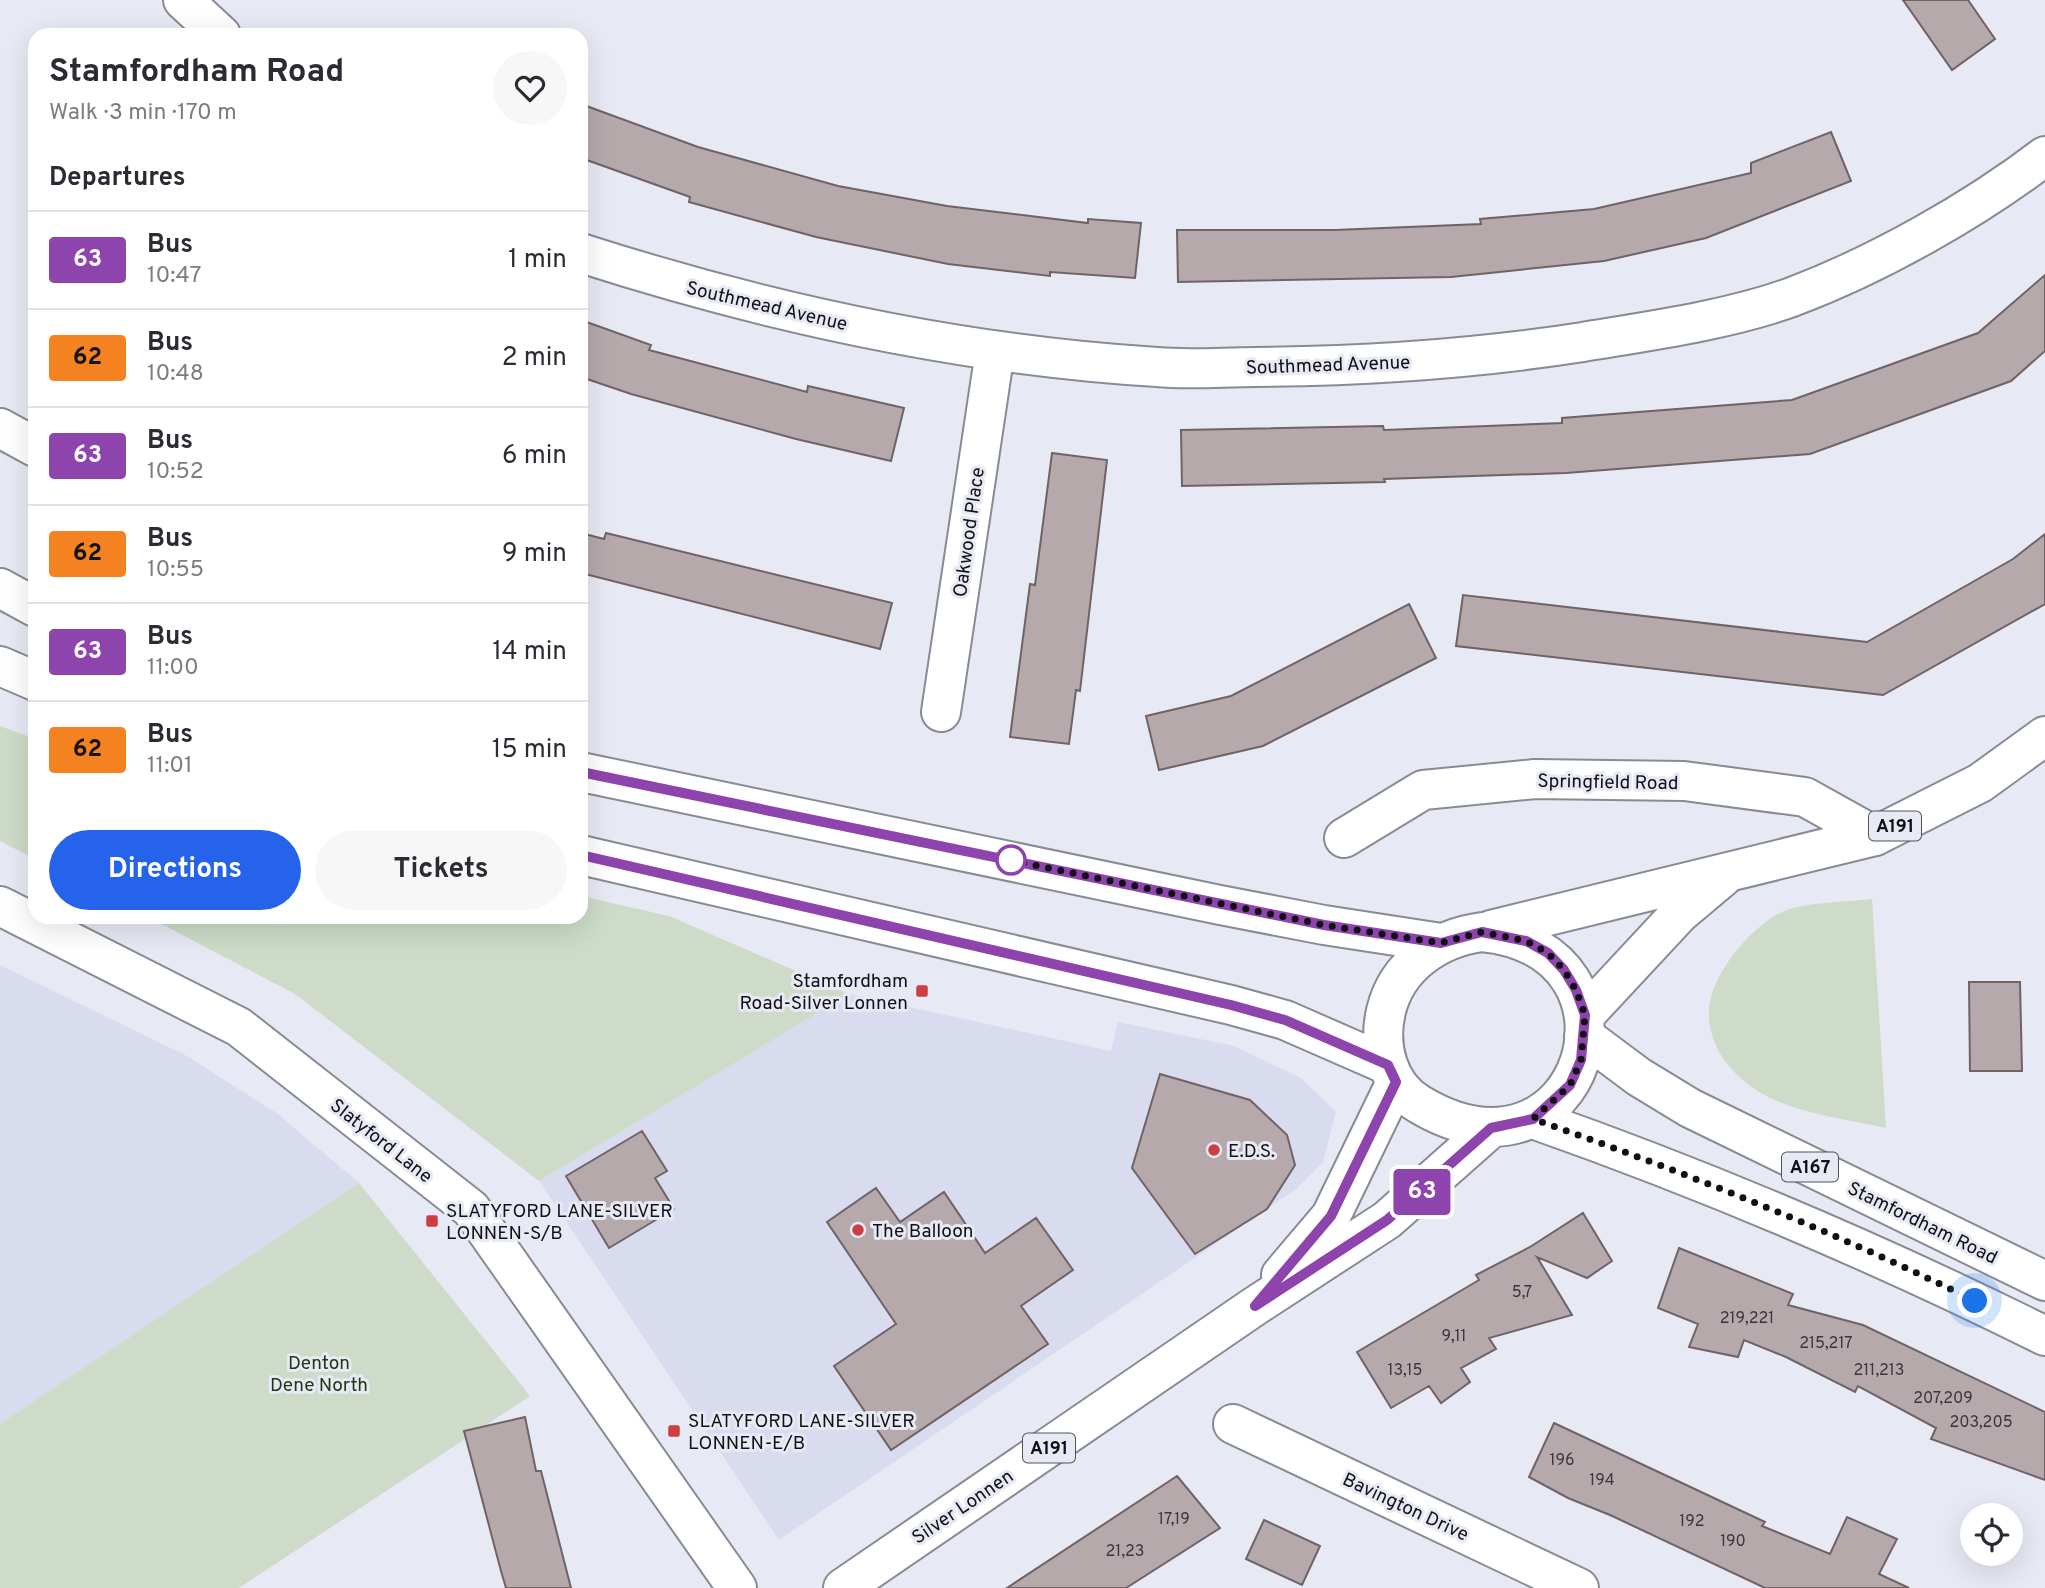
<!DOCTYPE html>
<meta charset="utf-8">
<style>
:root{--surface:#fff;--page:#f7f7f7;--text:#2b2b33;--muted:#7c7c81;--line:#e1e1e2;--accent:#2563eb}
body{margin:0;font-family:Overpass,sans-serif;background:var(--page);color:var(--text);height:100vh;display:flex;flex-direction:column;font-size:26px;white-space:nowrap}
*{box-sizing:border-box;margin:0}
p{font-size:23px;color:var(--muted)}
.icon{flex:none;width:38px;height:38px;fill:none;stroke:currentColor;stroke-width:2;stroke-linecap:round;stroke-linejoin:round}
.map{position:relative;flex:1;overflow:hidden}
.sheet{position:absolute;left:28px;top:28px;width:560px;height:896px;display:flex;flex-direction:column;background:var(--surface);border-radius:21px;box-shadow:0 7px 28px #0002}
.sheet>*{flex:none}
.badge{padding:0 14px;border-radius:5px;font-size:24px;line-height:46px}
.buttons{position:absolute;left:1960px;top:1503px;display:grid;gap:14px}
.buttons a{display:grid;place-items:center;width:63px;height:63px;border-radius:50%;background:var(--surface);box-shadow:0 7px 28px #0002;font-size:35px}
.you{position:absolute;width:35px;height:35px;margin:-18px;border:5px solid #fff;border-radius:50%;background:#1a73e8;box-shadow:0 0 0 10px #1a73e833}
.map>.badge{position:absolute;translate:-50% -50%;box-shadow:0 0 0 4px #fff}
h2{padding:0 21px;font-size:26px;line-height:63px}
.round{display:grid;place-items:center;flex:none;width:74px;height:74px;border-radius:37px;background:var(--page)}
.head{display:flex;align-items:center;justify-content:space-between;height:119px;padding:0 21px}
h1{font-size:33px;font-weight:700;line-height:52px}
.button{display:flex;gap:14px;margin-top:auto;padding:14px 21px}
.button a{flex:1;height:80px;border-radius:42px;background:var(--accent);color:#fff;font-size:28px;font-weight:700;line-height:80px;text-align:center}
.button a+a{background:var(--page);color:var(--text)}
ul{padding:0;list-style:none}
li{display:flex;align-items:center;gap:21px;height:98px;padding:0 21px;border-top:2px solid var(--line)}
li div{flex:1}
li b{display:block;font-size:26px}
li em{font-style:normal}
li .badge{min-width:77px;font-weight:700;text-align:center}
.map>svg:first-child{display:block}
</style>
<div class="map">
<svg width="2045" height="1588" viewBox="0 0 2045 1588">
<rect width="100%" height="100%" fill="#e7e9f4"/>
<path fill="#d9dcee" d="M0 965 187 1056 278 1114 359 1183 0 1424Z
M849 994 1111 1051 1118 1022 1234 1046 1301 1078 1336 1112 1323 1162 1295 1190 779 1540 539 1181Z"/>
<path fill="#cedbc8" d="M0 726 35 739V859L0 841Z
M581 896 669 916 849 994 539 1181 295 994 148 917H581Z
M1872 899 1886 1128C1843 1118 1785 1113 1749 1085 1727 1068 1711 1046 1709 1018 1705 980 1752 923 1787 910 1810 902 1847 902 1872 899Z
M359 1183 530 1396 239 1588H0V1424Z"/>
<path fill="#b5a9ac" stroke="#6f6366" stroke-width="2" d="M1903 0H1968L1995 39 1952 70Z
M581 104 698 147 838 186 947 206 1088 223V219L1141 223 1135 278 1050 272V276L948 264 816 237 689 202 690 197 581 158Z
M1831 132 1851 181 1706 238 1604 261 1451 277 1178 282 1177 230H1335L1481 224 1480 219 1594 209 1751 173V163Z
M2045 275V351L2011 381 1810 454 1566 473 1384 479 1385 482 1182 486 1181 430 1383 426 1384 430 1562 423V418L1792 400 1978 333Z
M581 320 651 345 649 350 807 392 808 386 904 408 891 461 796 439 631 394 581 377Z
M1052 453 1107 460 1080 691 1076 690 1069 744 1010 737 1030 584 1035 585Z
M581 533 604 539 606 533 892 603 880 649 581 573Z
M2045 534V604L1883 695 1456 646 1463 595 1867 642 2013 559Z
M1409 604 1436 658 1263 746 1159 770 1146 716 1231 696Z
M1969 982H2020L2022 1071H1970Z
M1160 1074 1250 1100 1287 1135 1295 1165 1267 1209 1195 1254 1132 1168Z
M642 1131 667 1171 655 1178 674 1209 609 1248 566 1176Z
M876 1188 900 1222 944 1192 985 1253 1036 1218 1073 1270 1021 1306 1048 1344 891 1450 834 1366 896 1324 827 1222Z
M1583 1213 1612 1261 1587 1278 1537 1257 1572 1315 1489 1338 1496 1349 1461 1368 1470 1382 1441 1403 1429 1386 1391 1408 1357 1352 1479 1280 1476 1275 1530 1247Z
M1679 1248 1793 1294 1788 1305 1863 1325 2045 1412V1480L1931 1439 1936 1428 1858 1386 1855 1392 1786 1357 1744 1340 1738 1357 1689 1347 1698 1324 1658 1308Z
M525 1417 536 1471H541L571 1588H506L501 1571 464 1431Z
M1554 1423 1765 1522 1762 1526 1830 1554 1847 1517 1897 1539 1879 1574 1909 1588H1765L1610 1515 1568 1498 1529 1477Z
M1177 1476 1220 1528 1126 1588H1007Z
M1264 1520 1320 1546 1302 1585 1246 1559Z"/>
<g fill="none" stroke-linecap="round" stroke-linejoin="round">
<g stroke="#888a94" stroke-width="42">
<path id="minor" d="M183 0 221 35
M581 253C768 313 961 355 1157 367 1189 370 1223 367 1256 367 1366 366 1474 359 1583 342 1649 331 1729 320 1792 297 1877 265 1973 211 2045 156
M0 428 35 447
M941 712 995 351
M1344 838 1423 790 1535 779 1684 781 1805 797 1875 836
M0 906 239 1027 471 1209 737 1588
M1233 1424 1579 1588"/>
</g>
<g stroke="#888a94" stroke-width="42">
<path id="major" d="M0 588 35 607
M0 666 35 681
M581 772 1220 905 1324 925 1441 943
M581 855 1231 1005 1285 1020 1388 1065
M1491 930 1875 836 1980 783 2045 736
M1482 932C1661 950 1584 1203 1419 1104 1387 1085 1378 1045 1386 1011 1397 965 1438 938 1482 932Z
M1585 1015 1679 914 1723 877
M1584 1036 1639 1077 1690 1108 2045 1281
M1533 1119C1709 1181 1878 1253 2045 1336
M1281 1275 1331 1216 1396 1082
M843 1588 1255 1306 1387 1220 1491 1128"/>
</g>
<use href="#minor" stroke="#fff" stroke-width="38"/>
<use href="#major" stroke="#fff" stroke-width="38"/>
</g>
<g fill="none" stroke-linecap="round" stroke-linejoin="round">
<g stroke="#fff" stroke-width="16">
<path id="line" d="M581 772 1324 925 1441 943 1482 932 1526 941 1548 953 1564 970 1576 990 1585 1015 1581 1060 1570 1085 1533 1119 1491 1128 1387 1220 1255 1306 1331 1216 1396 1082 1388 1065 1285 1020 1231 1005 581 855"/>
</g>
<use href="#line" stroke="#8e44ad" stroke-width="10"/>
<path stroke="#111115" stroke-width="7" stroke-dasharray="0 12.6" d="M1011 860 1005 859 1324 925 1441 943 1482 932 1526 941 1548 953 1564 970 1576 990 1585 1015 1581 1060 1570 1085 1533 1119C1684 1172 1831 1230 1975 1301"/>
</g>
<circle fill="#fff" stroke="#8e44ad" stroke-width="3.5" cx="1011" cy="860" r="14"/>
<g fill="#cd3e40" stroke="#e7e9f4" stroke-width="2.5">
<rect x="915" y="984" width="14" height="14" rx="3.5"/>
<circle cx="1214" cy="1150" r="7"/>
<rect x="425" y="1214" width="14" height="14" rx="3.5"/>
<circle cx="858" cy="1230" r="7"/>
<rect x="667" y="1424" width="14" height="14" rx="3.5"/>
</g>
<g text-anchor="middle" stroke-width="6" stroke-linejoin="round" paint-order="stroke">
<g font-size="16" fill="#3a373b">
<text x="1522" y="1297">5,7</text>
<text x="1747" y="1323">219,221</text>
<text x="1454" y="1341">9,11</text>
<text x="1826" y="1348">215,217</text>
<text x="1405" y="1375">13,15</text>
<text x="1879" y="1375">211,213</text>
<text x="1943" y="1403">207,209</text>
<text x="1981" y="1427">203,205</text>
<text x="1562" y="1465">196</text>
<text x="1602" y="1485">194</text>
<text x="1174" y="1524">17,19</text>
<text x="1692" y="1526">192</text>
<text x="1733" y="1546">190</text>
<text x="1125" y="1556">21,23</text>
</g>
<g fill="#e7e9f4" stroke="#515258" stroke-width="2">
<rect x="1869" y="811.5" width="52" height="29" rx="5"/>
<rect x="1782" y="1152.5" width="56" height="29" rx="5"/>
<rect x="1023" y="1433.5" width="52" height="29" rx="5"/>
</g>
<g font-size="18" font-weight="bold" fill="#111115">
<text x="1895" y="832">A191</text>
<text x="1810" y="1173">A167</text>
<text x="1049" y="1454">A191</text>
</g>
<g font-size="19" fill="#111115" stroke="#e7e9f4">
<text transform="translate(767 305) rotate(13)" y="7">Southmead Avenue</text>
<text transform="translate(1328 364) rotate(-2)" y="7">Southmead Avenue</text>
<text transform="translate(968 532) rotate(-82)" y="7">Oakwood Place</text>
<text transform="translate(1608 781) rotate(1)" y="7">Springfield Road</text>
<text transform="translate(382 1140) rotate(38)" y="7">Slatyford Lane</text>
<text transform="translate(1923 1222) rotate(26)" y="7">Stamfordham Road</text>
<text transform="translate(962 1506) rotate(-34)" y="7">Silver Lonnen</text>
<text transform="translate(1406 1506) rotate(25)" y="7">Bavington Drive</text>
</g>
<g font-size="19" fill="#111115" stroke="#e7e9f4" text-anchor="start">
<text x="908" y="987" text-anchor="end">Stamfordham<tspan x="908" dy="22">Road-Silver Lonnen</tspan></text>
<text x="1228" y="1157">E.D.S.</text>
<text x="446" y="1217">SLATYFORD LANE-SILVER<tspan x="446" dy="22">LONNEN-S/B</tspan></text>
<text x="872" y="1237">The Balloon</text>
<text x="688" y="1427">SLATYFORD LANE-SILVER<tspan x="688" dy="22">LONNEN-E/B</tspan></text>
</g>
<g font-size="19" fill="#213910" stroke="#e7e9f4">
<text x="319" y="1369">Denton<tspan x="319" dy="22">Dene North</tspan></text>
</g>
</g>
</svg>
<div class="buttons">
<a><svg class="icon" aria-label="locate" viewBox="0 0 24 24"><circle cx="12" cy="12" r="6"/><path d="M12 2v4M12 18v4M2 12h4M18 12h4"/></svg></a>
</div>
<div class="you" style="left:1975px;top:1301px"></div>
<b class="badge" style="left:1422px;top:1192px;background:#8e44ad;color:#fff">63</b>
<section class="sheet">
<div class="head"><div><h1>Stamfordham Road</h1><p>Walk · 3 min · 170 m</p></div><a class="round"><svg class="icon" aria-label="heart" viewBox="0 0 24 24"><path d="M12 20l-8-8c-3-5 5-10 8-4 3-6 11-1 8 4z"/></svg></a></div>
<h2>Departures</h2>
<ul>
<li><span class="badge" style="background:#8e44ad;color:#fff">63</span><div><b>Bus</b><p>10:47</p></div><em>1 min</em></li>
<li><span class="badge" style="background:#f58220;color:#111">62</span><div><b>Bus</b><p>10:48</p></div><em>2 min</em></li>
<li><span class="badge" style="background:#8e44ad;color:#fff">63</span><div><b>Bus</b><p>10:52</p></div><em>6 min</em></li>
<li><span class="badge" style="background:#f58220;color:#111">62</span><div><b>Bus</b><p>10:55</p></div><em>9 min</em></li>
<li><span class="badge" style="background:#8e44ad;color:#fff">63</span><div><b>Bus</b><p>11:00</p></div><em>14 min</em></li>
<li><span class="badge" style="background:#f58220;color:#111">62</span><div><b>Bus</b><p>11:01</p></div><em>15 min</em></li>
</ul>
<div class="button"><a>Directions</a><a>Tickets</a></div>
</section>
</div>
